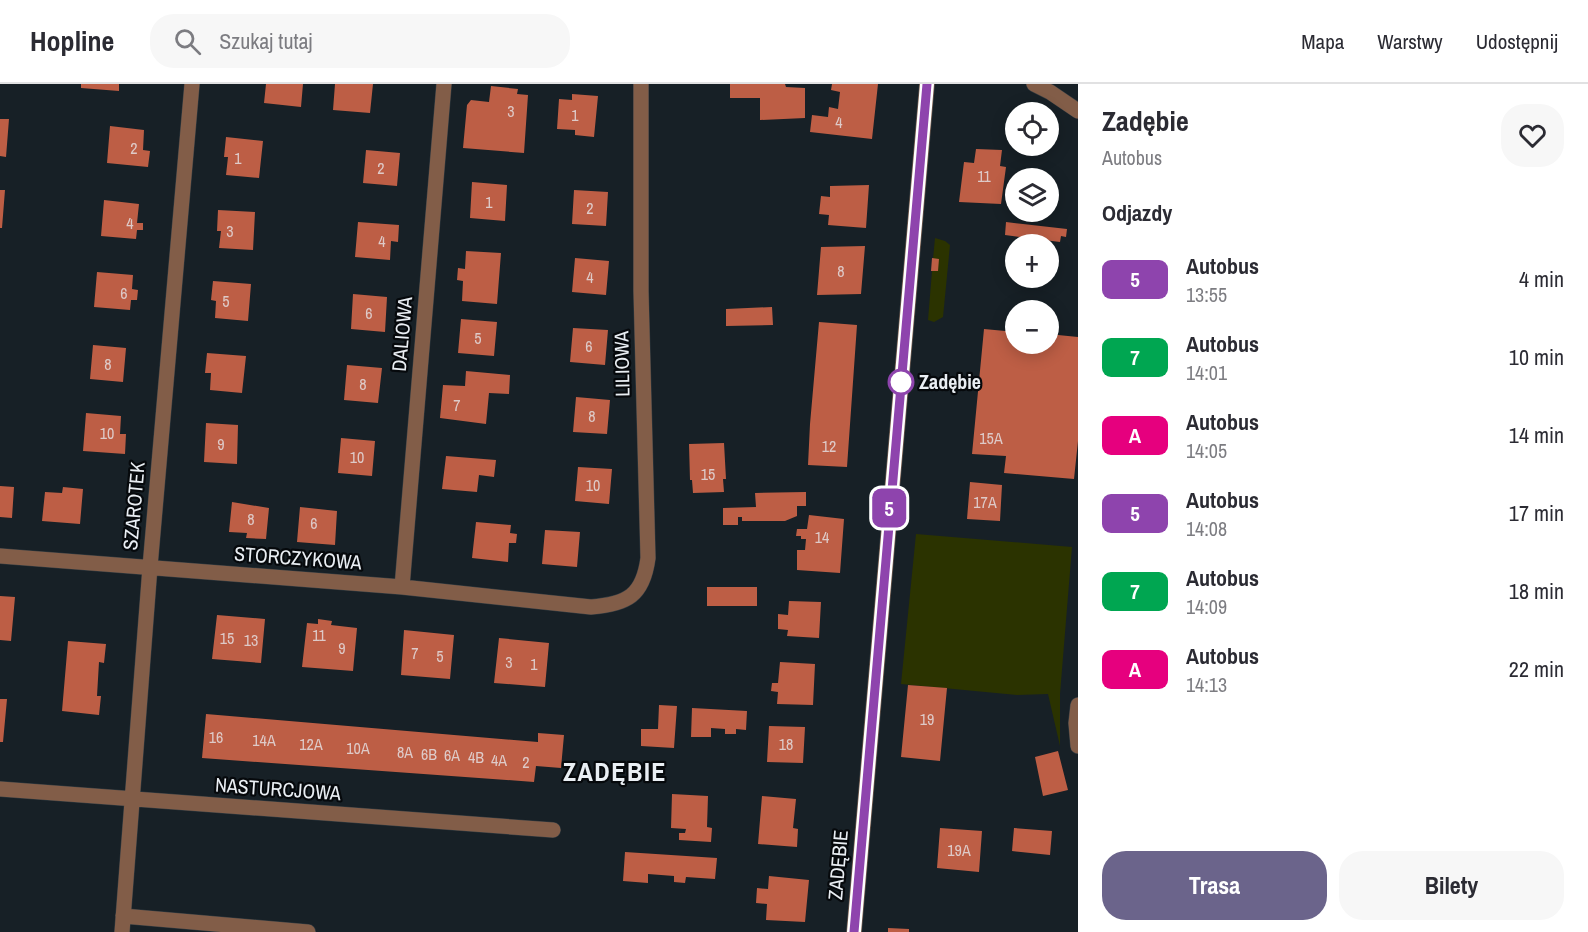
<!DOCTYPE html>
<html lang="pl">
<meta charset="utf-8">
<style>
:root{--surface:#fff;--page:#f7f7f7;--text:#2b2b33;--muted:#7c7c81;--line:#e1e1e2;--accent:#6b648b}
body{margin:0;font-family:"Archivo Narrow",sans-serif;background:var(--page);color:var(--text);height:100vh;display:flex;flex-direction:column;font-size:22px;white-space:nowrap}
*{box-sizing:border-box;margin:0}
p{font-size:20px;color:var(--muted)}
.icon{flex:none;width:33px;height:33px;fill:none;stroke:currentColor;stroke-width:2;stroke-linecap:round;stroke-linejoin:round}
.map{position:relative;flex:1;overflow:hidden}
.side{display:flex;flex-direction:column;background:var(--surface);width:510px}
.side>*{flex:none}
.badge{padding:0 12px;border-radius:9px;font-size:21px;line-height:39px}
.tools{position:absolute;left:1005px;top:18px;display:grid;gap:12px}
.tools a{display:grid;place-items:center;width:54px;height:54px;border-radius:50%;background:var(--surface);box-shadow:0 3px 15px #0003;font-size:30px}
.map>.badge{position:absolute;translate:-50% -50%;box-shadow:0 0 0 3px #fff}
h2{padding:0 24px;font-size:22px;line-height:54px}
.round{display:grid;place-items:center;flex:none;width:63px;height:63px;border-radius:24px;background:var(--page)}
.summary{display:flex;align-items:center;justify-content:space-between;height:102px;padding:0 24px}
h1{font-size:28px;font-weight:700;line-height:45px}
.button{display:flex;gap:12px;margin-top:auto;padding:12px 24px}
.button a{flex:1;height:69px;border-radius:24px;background:var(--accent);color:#fff;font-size:24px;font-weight:700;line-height:69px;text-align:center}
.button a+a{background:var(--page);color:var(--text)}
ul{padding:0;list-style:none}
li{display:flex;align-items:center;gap:18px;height:78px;padding:0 24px}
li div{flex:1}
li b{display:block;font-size:22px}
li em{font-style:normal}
li .badge{min-width:66px;font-weight:700;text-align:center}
header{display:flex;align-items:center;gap:36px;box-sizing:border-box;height:84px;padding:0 30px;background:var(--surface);border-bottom:2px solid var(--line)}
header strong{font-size:28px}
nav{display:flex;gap:33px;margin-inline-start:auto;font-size:21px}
.search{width:420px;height:54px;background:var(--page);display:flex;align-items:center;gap:15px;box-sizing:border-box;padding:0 21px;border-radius:24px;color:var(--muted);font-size:22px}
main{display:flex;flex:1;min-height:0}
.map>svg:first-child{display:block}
</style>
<header>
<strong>Hopline</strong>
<div class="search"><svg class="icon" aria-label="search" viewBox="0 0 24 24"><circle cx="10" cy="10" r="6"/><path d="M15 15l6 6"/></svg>Szukaj tutaj</div>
<nav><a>Mapa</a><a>Warstwy</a><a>Udostępnij</a></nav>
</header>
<main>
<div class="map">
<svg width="1078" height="848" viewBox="0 0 1078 848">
<rect width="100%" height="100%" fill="#172026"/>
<path fill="#2b3300" d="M935 154 945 157 950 161 943 233 934 238 928 236 932 187H938L933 175Z
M916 450 1072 463 1060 610V662L1048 610 1017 611 901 600Z"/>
<path fill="#bd5e45" d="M81 0H119V7L81 4Z
M266 0H303L301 23 264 19Z
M335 0H373L370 29 333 26Z
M730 0H785L786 3 805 4V34L760 36V14H730Z
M832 0H878L872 55 810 48 812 31 828 33 829 23 838 25 840 8 831 6Z
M491 2 518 5 517 10 528 11 524 69 463 64 467 21 471 16 489 18Z
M572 10 598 12 594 53 575 51V46L557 45 559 15 572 16Z
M0 35H9L6 73 0 72Z
M110 42 144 46 143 66 150 67 148 83 107 79Z
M226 53 263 57 259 94 226 91 228 73H224Z
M976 65 1002 66 1000 82 1006 83 1001 120 959 118 964 78 974 79Z
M366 66 400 69 397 102 363 99Z
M472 98 507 101 505 137 470 134Z
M869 101 866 144 828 141 829 131 819 130 821 112 830 113V102Z
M0 106H5L2 144H0Z
M574 106 608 108 606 142 572 140Z
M104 116 139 120 137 139H143V146H137L136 155 101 152Z
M218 126 255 128 253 166 219 164 221 147H217Z
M358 138 399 141 398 158 391 157 390 176 355 173Z
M1006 138 1023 140 1067 145 1066 153 1061 152 1060 158 1005 151Z
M865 162 861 210 817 211 821 163Z
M466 167 501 169 497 220 462 217 463 197 457 196 458 184 465 185Z
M575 174 609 177 606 211 572 208Z
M932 174 939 175 938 187H931Z
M97 188 133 191 132 205 138 206 137 216H131L130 226 94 223Z
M213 197 251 200 248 237 215 234 216 217 211 216Z
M353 210 387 213 385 248 351 245Z
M772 223 773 241 726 242V225Z
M461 235 497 238 494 272 458 269Z
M819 238 857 241 847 383 808 381 810 340Z
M573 244 608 246 605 281 570 278Z
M984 245 1016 248V260H1048V250L1078 253V357L1074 395 1004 389 1006 372 972 370Z
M93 261 126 264 123 298 90 295Z
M207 269 246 272 242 309 210 306 211 289H205Z
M347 281 382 284 378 319 344 316Z
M466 287 510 291 509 310 489 309 486 340 440 334 443 301 465 302Z
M576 313 610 316 607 350 573 348Z
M86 329 121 332 120 350H126L125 370 83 367Z
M206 339 238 341 237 380 204 378Z
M341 354 375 357 372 392 338 389Z
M724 359 726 395H723L724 408 693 409 692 396H690L689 360Z
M446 372 496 376 494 393 479 391 477 408 442 405Z
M578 383 612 385 609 420 575 417Z
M970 398 1002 401 1000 437 967 435Z
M0 402 14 403 12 434 0 433Z
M63 403 83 405 80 440 42 437 45 408 62 409Z
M806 408V422H797V432L785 437H742V433H738V441H723V424L756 423 755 409Z
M232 418 269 424 266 455 246 454 247 449 229 448Z
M300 423 337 427 335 461 297 458Z
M809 431 844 435 840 489 797 486V466H805L806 455H801V452H796L797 445H807Z
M476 438 511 441 510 449 517 450 516 459H509L508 478 472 474Z
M545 446 580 448 577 483 542 480Z
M707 503H757V522H707Z
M0 512 15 513 11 557 0 556Z
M789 517 821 518 819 554 787 552 788 546 778 545V530L788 531Z
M217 531 265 535 261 579 212 575Z
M318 535 332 537 331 541 357 544 353 587 302 583 307 539 318 540Z
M404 546 454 551 450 595 401 591Z
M499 554 549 559 545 603 494 599Z
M68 557 106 560 104 579 99 578 97 612H101L99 631 62 627Z
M780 578 815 580 813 621 777 620 778 608 771 607 772 599H778Z
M908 601 947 604 940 677 901 673Z
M0 615H7L3 658H0Z
M659 621 677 622 674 664 641 662V645H658Z
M692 624 747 627 746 646 736 645V650H725V645L711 644V653H691Z
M206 630 538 658V649L564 651 561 684 536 682 534 698 202 674Z
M769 642 805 643 803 679 767 678Z
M1058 667 1068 706 1043 712 1035 673Z
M672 710 708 712 707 743 712 744 711 758 679 756V749H685L686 745 671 744Z
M762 712 796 715 793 744 798 745 797 763 758 760Z
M940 744 982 747 979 788 937 784Z
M1014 744 1052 747 1050 771 1012 767Z
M625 768 717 774 715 795 686 793 685 799 674 798V792L648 790V799L623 797Z
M769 792 809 796 805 838 766 836 767 820 756 819 757 804 768 805Z
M888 844 909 845V848H888Z"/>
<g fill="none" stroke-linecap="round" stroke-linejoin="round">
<g stroke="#343d43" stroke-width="16">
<path id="minor" d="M1034 0 1050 8 1078 27
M0 472 402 503 591 523C627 520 643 512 648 474L641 207V0
M402 503 444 0
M1078 621 1076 639 1078 662
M0 705 553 746
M123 832 308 848
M122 848 150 483 192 0
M854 848 927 0"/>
</g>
<use href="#minor" stroke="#825d48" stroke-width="15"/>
</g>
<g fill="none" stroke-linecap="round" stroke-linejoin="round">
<g stroke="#fff" stroke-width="14">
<path id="line" d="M854 848 927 0"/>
</g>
<use href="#line" stroke="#8e44ad" stroke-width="9"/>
</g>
<circle fill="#fff" stroke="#8e44ad" stroke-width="3" cx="901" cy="298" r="12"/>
<g text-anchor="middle" stroke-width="4.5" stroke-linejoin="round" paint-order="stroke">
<g font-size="16" fill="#decac8">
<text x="511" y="33">3</text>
<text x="575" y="37">1</text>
<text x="839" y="44">4</text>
<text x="134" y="70">2</text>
<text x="238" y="80">1</text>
<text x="381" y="90">2</text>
<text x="984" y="98">11</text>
<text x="489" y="124">1</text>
<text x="590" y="130">2</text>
<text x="130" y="145">4</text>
<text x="230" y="153">3</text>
<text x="382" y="163">4</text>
<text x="841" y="193">8</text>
<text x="590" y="199">4</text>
<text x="124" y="215">6</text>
<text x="226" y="223">5</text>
<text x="369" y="235">6</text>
<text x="478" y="260">5</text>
<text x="589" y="268">6</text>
<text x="108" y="286">8</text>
<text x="363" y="306">8</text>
<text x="457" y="327">7</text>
<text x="592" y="338">8</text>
<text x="107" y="355">10</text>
<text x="991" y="360">15A</text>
<text x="221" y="366">9</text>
<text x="829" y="368">12</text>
<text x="357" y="379">10</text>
<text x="708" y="396">15</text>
<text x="593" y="407">10</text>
<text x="985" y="424">17A</text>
<text x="251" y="441">8</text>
<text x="314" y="445">6</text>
<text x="822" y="459">14</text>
<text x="319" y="557">11</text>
<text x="227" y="560">15</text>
<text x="251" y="562">13</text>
<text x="342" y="570">9</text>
<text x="415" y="575">7</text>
<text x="440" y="578">5</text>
<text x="509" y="584">3</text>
<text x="534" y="586">1</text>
<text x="927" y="641">19</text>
<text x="216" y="659">16</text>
<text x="264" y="662">14A</text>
<text x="311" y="666">12A</text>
<text x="786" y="666">18</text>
<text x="358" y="670">10A</text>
<text x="405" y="674">8A</text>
<text x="429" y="676">6B</text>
<text x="452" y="677">6A</text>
<text x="476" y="679">4B</text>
<text x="499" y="682">4A</text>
<text x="526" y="684">2</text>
<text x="959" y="772">19A</text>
</g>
<g font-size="20" fill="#e9eef3" stroke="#06090c">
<text transform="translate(402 250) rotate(-85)" y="7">DALIOWA</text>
<text transform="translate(622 280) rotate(-91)" y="7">LILIOWA</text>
<text transform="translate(134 422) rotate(-85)" y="7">SZAROTEK</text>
<text transform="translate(298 474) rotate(4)" y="7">STORCZYKOWA</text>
<text transform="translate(278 705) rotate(4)" y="7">NASTURCJOWA</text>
<text transform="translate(838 781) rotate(-85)" y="7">ZADĘBIE</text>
</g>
<g font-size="20" font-weight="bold" fill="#e9eef3" stroke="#06090c" text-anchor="start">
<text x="919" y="305">Zadębie</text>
</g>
<g font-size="26" font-weight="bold" letter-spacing="1.5" fill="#e9eef3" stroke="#06090c">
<text x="615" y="697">ZADĘBIE</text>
</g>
</g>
</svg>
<div class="tools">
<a><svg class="icon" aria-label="locate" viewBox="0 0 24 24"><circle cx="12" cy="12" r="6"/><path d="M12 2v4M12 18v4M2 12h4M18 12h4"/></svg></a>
<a><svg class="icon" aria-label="layers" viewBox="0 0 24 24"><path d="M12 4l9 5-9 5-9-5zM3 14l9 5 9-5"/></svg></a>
<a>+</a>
<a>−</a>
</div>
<b class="badge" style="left:889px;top:424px;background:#8e44ad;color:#fff">5</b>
</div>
<section class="side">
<div class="summary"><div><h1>Zadębie</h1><p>Autobus</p></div><a class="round"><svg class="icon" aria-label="heart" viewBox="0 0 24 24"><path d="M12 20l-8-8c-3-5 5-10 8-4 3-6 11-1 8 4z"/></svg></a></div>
<h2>Odjazdy</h2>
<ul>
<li><span class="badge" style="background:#8e44ad;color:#fff">5</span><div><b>Autobus</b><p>13:55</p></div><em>4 min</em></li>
<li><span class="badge" style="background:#00a651;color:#fff">7</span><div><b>Autobus</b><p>14:01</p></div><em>10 min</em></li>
<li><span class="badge" style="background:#e6007e;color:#fff">A</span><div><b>Autobus</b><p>14:05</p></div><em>14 min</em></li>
<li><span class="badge" style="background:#8e44ad;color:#fff">5</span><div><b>Autobus</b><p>14:08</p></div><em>17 min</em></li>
<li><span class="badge" style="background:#00a651;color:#fff">7</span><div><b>Autobus</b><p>14:09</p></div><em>18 min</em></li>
<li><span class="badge" style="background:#e6007e;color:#fff">A</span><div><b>Autobus</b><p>14:13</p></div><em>22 min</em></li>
</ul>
<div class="button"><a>Trasa</a><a>Bilety</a></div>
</section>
</main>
